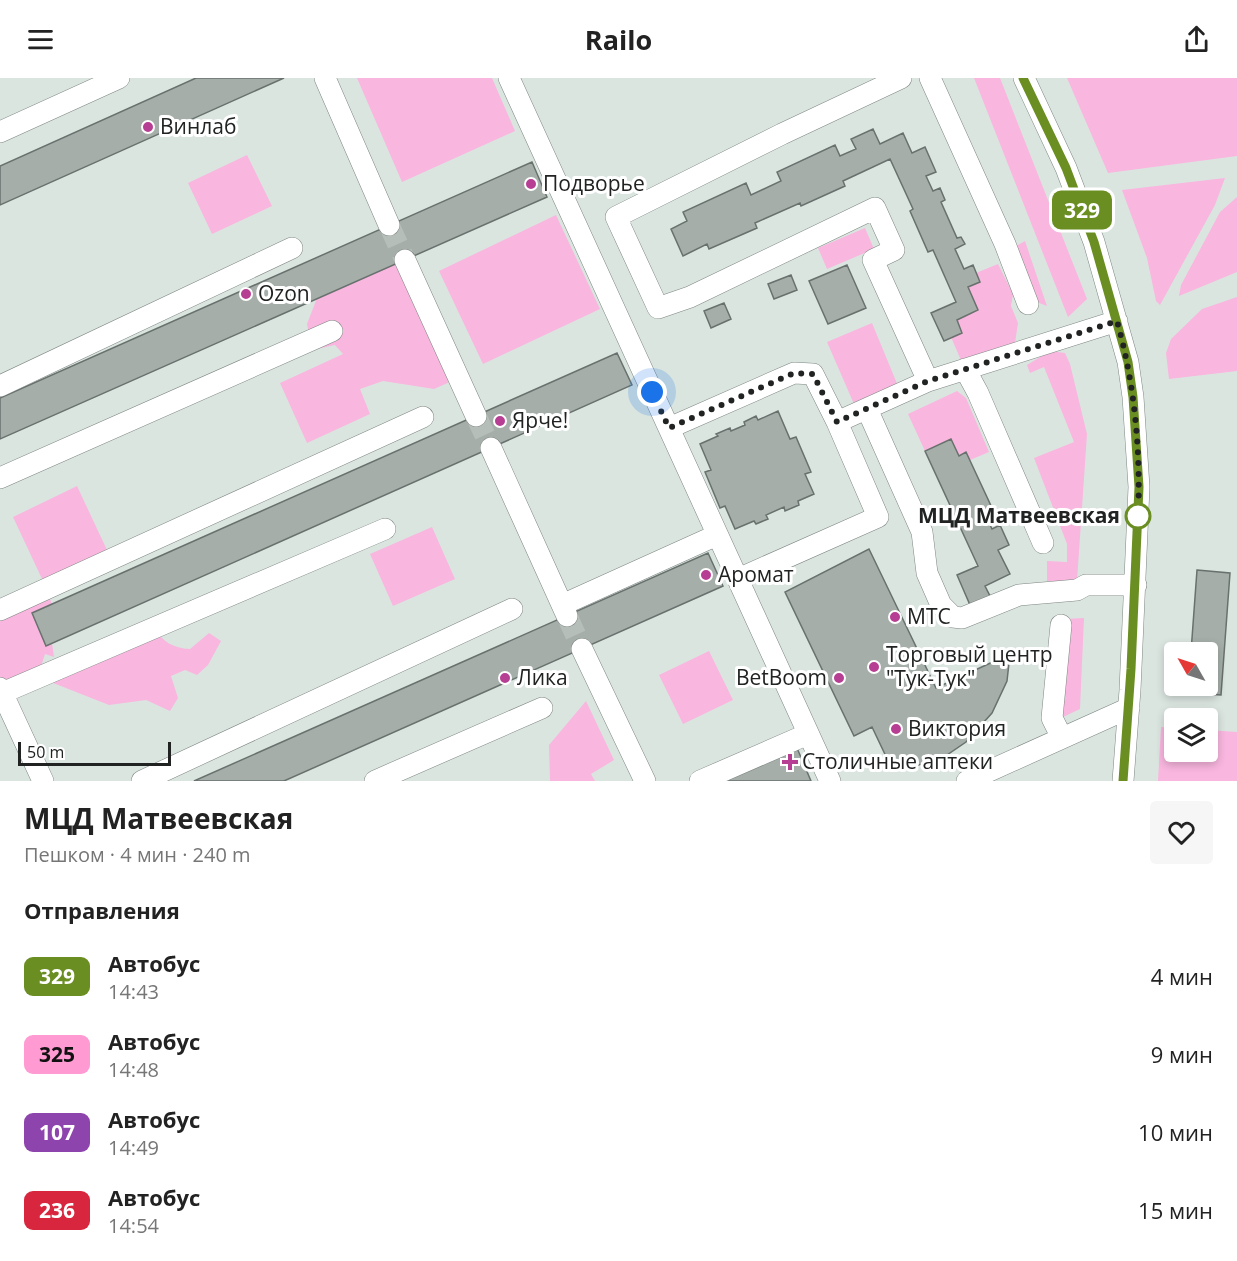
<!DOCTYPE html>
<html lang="ru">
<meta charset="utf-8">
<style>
:root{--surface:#fff;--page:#f6f6f6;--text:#222;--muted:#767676}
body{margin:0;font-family:"Open Sans",sans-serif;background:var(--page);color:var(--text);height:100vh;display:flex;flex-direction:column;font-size:22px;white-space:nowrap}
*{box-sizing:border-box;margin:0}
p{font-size:20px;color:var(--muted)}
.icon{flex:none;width:33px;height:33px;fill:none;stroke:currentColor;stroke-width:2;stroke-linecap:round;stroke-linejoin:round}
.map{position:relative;height:703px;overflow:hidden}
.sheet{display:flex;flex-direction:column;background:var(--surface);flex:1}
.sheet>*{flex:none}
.badge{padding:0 12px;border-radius:9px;font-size:21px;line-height:39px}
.needle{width:39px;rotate:309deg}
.controls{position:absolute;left:1164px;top:564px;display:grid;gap:12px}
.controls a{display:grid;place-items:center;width:54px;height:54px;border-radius:6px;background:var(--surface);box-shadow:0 3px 9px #0003;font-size:30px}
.scale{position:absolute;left:18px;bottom:15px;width:153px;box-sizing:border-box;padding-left:6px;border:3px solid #202322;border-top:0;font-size:16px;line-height:21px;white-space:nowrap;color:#202322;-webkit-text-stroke:4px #fff;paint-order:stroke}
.you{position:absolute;width:30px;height:30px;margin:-15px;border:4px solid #fff;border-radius:50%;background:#1a73e8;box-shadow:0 0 0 9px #1a73e833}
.map>.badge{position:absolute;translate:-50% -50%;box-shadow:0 0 0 3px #fff}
h2{padding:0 24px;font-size:22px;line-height:54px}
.round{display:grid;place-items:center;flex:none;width:63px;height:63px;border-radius:6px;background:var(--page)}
.headline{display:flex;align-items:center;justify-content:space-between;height:102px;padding:0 24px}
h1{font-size:28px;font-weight:700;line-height:45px}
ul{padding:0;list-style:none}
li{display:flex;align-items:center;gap:18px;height:78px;padding:0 24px}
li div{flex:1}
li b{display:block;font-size:22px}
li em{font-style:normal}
li .badge{min-width:66px;font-weight:700;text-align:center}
header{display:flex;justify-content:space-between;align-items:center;height:78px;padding:0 24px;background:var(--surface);font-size:27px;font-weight:700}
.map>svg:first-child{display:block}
</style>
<header><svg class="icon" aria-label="menu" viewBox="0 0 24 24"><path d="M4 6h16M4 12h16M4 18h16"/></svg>Railo<svg class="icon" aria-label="share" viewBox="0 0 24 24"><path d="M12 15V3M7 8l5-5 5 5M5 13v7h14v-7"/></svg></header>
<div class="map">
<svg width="1237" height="703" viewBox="0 0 1237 703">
<rect width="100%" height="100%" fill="#dbe5e0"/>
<path fill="#f9b6df" d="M357 0H492L515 53 402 104Z
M974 0H1000L1087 221 1068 239Z
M1067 0H1237V78L1108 95Z
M247 77 272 128 212 156 188 105Z
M1225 100 1215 127 1160 227 1156 223 1147 180 1122 112Z
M1237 119V194L1179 218 1181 207 1220 134Z
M556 137 600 231 483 286 439 193Z
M865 150 874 171 827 191 818 170Z
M1025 163 1047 228 1034 223 1014 169Z
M405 182 459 300 434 311 383 303 360 311 370 336 307 365 280 305 343 276 335 267 312 272 307 246 317 220Z
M998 186 1013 216 1011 228 1018 245 1015 265 963 287 951 259 962 254 957 242 978 232 968 209 980 204 976 195Z
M1237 219V293L1169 301 1166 275 1171 261 1202 231Z
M872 245 898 308 854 326 827 264Z
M1050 273 1065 275 1070 286 1087 356 1077 503H1047V483L1067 484V466L1034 380 1074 364 1044 289 1030 295 1027 287Z
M957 313 966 320 989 374 970 382 966 374 959 378 951 361 925 373 908 336Z
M77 408 107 472 43 503 13 439Z
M432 449 455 501 393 528 370 476Z
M46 511 52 526 32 536 46 567 52 565 54 579 45 576 38 598 154 550C163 564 173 570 190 571L209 555 221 563 208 587 197 597 185 592 171 598 178 620 170 633 146 622 109 627 38 599 0 610V532Z
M1084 540 1080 631 1063 639 1057 637 1065 541Z
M709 573 733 622 683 646 659 597Z
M586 623 614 682 591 696 595 703H550L549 667Z
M1161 649 1174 650V674H1208V652L1237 654V703H1158Z"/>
<path fill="#a5aea9" stroke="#68716d" stroke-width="1.5" d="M196 0H284L0 127V88Z
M873 51 880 66 903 55 912 75 925 69 936 94 926 98 933 113 940 110 945 122 941 124 957 160 961 159 965 166 955 171 964 191 973 187 980 204 968 209 978 232 957 242 962 255 944 263 931 235 956 224 933 172 928 174 910 133 913 131 890 81 843 103 845 108 801 128 800 125 755 145 757 150 709 171 707 166 683 178 671 151 687 143 683 134 746 105 751 117 781 103 777 94 835 67 840 78 856 71 851 61Z
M532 84 547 119 0 361V320Z
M847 187 866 230 828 246 809 203Z
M791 197 797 212 774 221 768 206Z
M724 225 731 241 711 250 704 233Z
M617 275 632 307 46 568 32 535Z
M778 333 790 361 796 359 811 394 805 396 814 416 798 423 799 427 785 433 784 429 766 437 768 441 756 446 754 443 735 451 725 428 720 430 705 394 711 392 700 366 718 358 716 356 730 350 731 353 745 347 744 344 756 338 758 342Z
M951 361 959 378 966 374 993 432 985 436 992 451 1000 447 1009 467 998 472 1010 496 985 508 990 518 970 527 957 497 978 488 925 373Z
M869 471 936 610 1010 576 1007 603 992 635 966 664 941 681 911 689H891L872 649 854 658 785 514Z
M708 475 723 508 284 703H194Z
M1197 492 1230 495 1221 617 1188 615V608H1208V574H1191Z
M797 670 811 703H722Z"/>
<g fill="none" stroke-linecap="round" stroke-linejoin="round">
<path stroke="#b6beba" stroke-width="21" stroke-dasharray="21 10" stroke-linecap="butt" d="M389 147 405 182
M476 338 491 370
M567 538 582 571"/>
<g stroke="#7d8681" stroke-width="22">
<path id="minor" d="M325 0 389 147
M509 0 830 703
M901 0 782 56 616 139 658 230 690 219 875 130 894 172 873 182 928 303
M930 0 1005 166 1028 226
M1024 0 1066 90 1094 164 1128 284 1133 319 1139 409 1130 612 1123 703
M0 54 119 0
M405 182 476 338
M965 291 978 315 1043 465
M0 308 292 170
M867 331 922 454 927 495 941 527 953 539 962 540 1019 517 1077 512 1086 507H1136
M837 344 928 303 1117 243
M669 350 794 295 813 296 837 344 878 439 738 501
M491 370 567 538
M0 400 332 253
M562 527 717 457
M0 532 423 339
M1061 547 1052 640 1062 660
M582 571 645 703
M0 610 43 703
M2 615 385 451
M142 703 512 531
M375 703 542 630
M700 703 808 656
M967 703 1129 630"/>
</g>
<use href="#minor" stroke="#fff" stroke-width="21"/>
</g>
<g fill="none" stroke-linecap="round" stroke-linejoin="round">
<g stroke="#fff" stroke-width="14">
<path id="line" d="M1023 0 1066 90 1094 164 1128 284 1133 319 1139 409 1131 591 1123 703"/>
</g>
<use href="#line" stroke="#6b8e23" stroke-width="9"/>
<path stroke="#202322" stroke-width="6" stroke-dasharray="0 10.8" d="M652 314 669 350 794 295 813 296 837 344 928 303 1117 243C1135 307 1141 375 1138 441V438"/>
</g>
<g fill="#b63e93" stroke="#fff" stroke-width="2">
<circle cx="148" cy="49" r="6"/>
<circle cx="531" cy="106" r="6"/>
<circle cx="246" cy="216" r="6"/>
<circle cx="500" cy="343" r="6"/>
<circle cx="706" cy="497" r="6"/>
<circle cx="895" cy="539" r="6"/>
<circle cx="874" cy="589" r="6"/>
<circle cx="505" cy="600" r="6"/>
<circle cx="839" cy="600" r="6"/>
<circle cx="896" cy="651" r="6"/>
<path d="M787 675h6v6h6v6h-6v6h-6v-6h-6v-6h6z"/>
</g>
<circle fill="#fff" stroke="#6b8e23" stroke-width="3" cx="1138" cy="438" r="12"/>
<g text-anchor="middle" stroke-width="6" stroke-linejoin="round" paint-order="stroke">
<g font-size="21" fill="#202322" stroke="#fff" text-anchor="start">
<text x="160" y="56">Винлаб</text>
<text x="543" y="113">Подворье</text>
<text x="258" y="223">Ozon</text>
<text x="512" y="350">Ярче!</text>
<text x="718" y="504">Аромат</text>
<text x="907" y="546">МТС</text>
<text x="886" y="584">Торговый центр<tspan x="886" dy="24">"Тук-Тук"</tspan></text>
<text x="517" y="607">Лика</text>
<text x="827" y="607" text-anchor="end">BetBoom</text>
<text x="908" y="658">Виктория</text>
<text x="802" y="691">Столичные аптеки</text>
</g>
<g font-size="21" font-weight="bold" fill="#202322" stroke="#fff" text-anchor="end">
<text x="1120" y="445">МЦД Матвеевская</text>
</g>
</g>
</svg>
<div class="controls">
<a><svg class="needle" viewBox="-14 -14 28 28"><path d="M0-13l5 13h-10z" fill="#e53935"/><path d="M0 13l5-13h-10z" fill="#767676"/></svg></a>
<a><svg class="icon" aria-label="layers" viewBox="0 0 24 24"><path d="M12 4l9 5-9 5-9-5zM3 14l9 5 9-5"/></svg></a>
</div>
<div class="scale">50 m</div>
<div class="you" style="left:652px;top:314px"></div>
<b class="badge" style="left:1082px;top:132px;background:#6b8e23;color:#fff">329</b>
</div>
<section class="sheet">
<div class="headline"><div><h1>МЦД Матвеевская</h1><p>Пешком · 4 мин · 240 m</p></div><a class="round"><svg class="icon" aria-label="heart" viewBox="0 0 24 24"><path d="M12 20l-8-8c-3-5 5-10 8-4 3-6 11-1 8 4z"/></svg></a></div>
<h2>Отправления</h2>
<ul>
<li><span class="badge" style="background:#6b8e23;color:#fff">329</span><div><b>Автобус</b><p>14:43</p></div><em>4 мин</em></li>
<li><span class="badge" style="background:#ff9ad2;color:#111">325</span><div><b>Автобус</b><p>14:48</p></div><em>9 мин</em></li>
<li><span class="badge" style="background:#8e44ad;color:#fff">107</span><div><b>Автобус</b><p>14:49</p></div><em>10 мин</em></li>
<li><span class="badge" style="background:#d7263d;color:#fff">236</span><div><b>Автобус</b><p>14:54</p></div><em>15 мин</em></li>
</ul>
</section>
